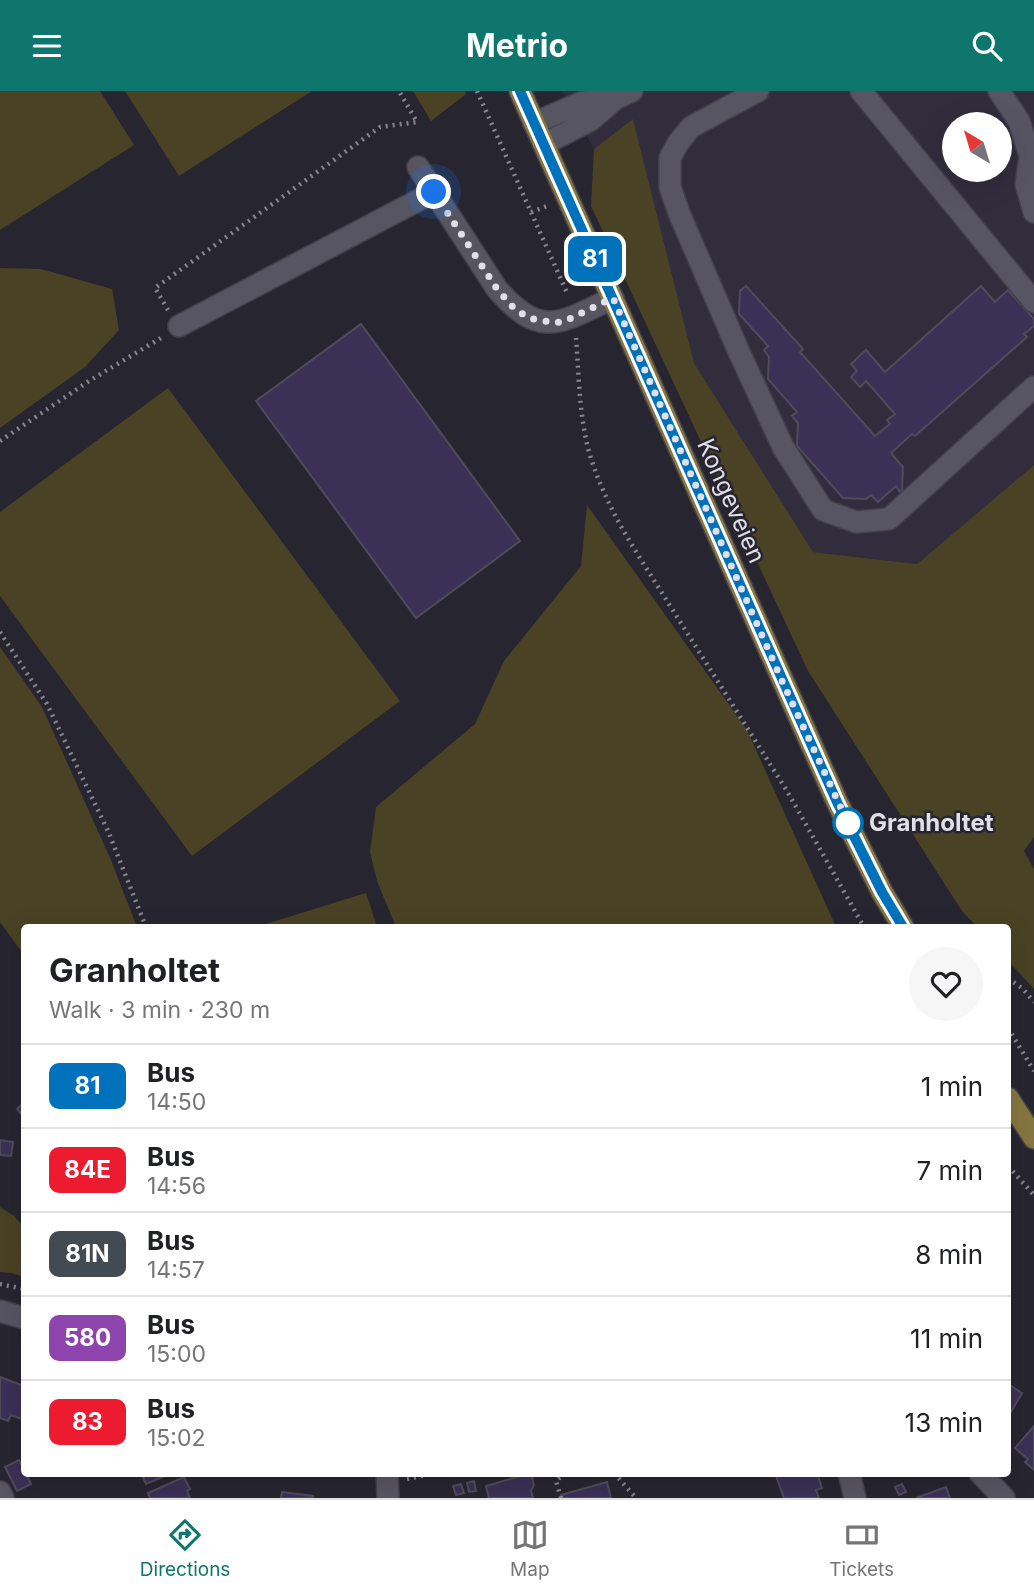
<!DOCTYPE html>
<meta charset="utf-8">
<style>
:root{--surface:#fff;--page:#f6f6f6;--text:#202124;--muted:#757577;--line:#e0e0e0;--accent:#0f766e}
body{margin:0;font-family:Inter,sans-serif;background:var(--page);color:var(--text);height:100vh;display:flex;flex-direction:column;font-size:26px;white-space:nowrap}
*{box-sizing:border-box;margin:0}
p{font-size:23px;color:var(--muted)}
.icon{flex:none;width:38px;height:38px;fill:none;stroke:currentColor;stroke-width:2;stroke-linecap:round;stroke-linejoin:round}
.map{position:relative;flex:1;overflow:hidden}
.details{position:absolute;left:21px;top:833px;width:990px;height:553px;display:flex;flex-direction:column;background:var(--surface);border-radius:7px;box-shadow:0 7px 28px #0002}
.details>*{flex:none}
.badge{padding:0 14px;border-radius:10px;font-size:24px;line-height:46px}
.needle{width:46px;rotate:322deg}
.controls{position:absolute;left:942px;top:21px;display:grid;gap:14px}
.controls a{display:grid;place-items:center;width:70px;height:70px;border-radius:50%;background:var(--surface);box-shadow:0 7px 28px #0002;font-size:35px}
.you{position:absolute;width:35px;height:35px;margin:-18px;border:5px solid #fff;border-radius:50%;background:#1a73e8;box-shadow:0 0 0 10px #1a73e833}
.map>.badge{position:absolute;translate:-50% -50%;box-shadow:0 0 0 4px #fff}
.round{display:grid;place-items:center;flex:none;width:74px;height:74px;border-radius:37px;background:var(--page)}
.summary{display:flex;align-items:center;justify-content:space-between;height:119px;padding:0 28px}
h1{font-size:33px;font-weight:700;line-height:52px}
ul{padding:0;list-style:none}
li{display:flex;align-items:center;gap:21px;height:84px;padding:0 28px;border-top:2px solid var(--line)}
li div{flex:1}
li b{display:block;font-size:26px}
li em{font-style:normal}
li .badge{min-width:77px;font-weight:700;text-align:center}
header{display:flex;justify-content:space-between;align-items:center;height:91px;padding:0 28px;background:var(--accent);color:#fff;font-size:32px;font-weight:700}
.menu{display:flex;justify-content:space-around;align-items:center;height:98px;border-top:2px solid var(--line);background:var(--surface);font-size:19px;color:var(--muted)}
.menu a{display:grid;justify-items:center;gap:4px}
.menu .selected{color:var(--accent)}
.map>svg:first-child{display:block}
</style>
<header><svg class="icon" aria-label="menu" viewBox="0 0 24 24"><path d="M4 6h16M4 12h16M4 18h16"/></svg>Metrio<svg class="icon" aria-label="search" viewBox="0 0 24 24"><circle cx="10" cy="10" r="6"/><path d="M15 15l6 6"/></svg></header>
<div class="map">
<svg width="1034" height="1407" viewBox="0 0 1034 1407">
<rect width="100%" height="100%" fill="#272530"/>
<path fill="#312d3d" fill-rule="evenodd" d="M562 0H1034V374L917 473 813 461 694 272 633 29 594 58ZM954 33H999V79H954Z"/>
<path fill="#4a4224" d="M0 0H100L134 54 0 139Z
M125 0H312L179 85Z
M413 0H465L466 3 431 30Z
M633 28 694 272 813 461 917 473 1034 374V746L1024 760 1034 778V898L1008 870V836H977L962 820 808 580 591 115 594 58Z
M0 177 41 178 112 198 119 239 85 276 0 337Z
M168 297 400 610 192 765 0 505V421Z
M587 414 747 639 836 836H396L377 790 370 761 376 716 475 633 504 570 581 475Z
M0 556 42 616 111 769 137 836H24V864L0 831Z
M366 802 377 836H256Z
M0 1116 14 1125 24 1136V1186L12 1182 0 1181Z"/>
<path fill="#3b3056" stroke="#4f4c59" stroke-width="2" d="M746 195 803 258 800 261 875 345 890 333 887 329 895 323 866 290 860 296 851 286 857 280 851 273 866 259 885 281 981 195 995 211 1008 199 1034 228V235L1024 243 1027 246 915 345 912 343 891 362 903 376 902 400 900 401 896 395 878 411 871 404 866 408 843 407 797 355 798 332 792 325 797 321 768 288 769 266 764 259 768 255 739 223 740 200Z
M361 233 520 450 416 527 256 310Z
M24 1011V1026L17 1018Z
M0 1049 13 1051 11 1065 0 1064Z
M0 1286 24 1295V1329L11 1324 8 1330 0 1327Z
M1008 1293 1022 1302 1008 1326Z
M1034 1335V1379L1025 1371 1028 1368 1015 1357Z
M19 1369 31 1393 17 1400 5 1376Z
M141 1382H164L165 1385 146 1393Z
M531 1382 534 1394 531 1400 533 1407H489L486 1395Z
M775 1382H817L822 1397 816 1399 819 1407H784Z
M184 1386 190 1398 187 1400 190 1407H150L148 1402Z
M474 1390 476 1400 469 1401 467 1392Z
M607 1391 611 1407H562L561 1404Z
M461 1393 464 1402 456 1404 453 1395Z
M902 1393 906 1401 899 1404 895 1396Z
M946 1396 950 1407H916Z
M282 1401 313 1405V1407H281Z"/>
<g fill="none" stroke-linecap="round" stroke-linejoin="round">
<g stroke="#42404a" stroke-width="24">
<path id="minor" d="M758 0 691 36 678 52 670 67V96L679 122 739 261 783 356 823 419 856 431 889 428 1034 296
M861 0 1034 211
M999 0 1019 30 1030 65 1026 93 1034 121
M534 32 583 11 615 8
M544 53 591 29 615 8 632 0
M418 76 497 198C541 249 560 232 613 207
M179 235 434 101
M0 1220 24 1227
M387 1382 388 1407
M849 1382 855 1407
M980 1382 1004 1407
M0 1401 3 1407"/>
</g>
<g stroke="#42404a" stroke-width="24">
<path id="major" d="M520 0 837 711 882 801 903 836
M1008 1007 1034 1047"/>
</g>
<path stroke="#888690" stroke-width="4.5" stroke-dasharray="2 5" stroke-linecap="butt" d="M477 0 568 204
M531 121 550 114
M168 219 155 197 380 36 417 31 399 0
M576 247C579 284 579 324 589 361 600 398 618 432 638 464L787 700 864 836
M0 350 89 290 161 247
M0 541 47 613 108 740 146 836
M1008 887 1023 898 1034 911
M1008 937 1034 980
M1008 1075 1034 1104
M0 1193 24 1198
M614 1382 636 1407
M407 1388 437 1382
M561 1407 556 1390 565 1382"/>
<use href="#minor" stroke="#585562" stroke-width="21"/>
<use href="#major" stroke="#867640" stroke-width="21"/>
</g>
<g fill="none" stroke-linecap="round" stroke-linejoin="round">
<g stroke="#fff" stroke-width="16">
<path id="line" d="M520 0 837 711 882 801 903 836"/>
</g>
<use href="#line" stroke="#0072bc" stroke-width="10"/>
<path stroke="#e1dfe7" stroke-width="7" stroke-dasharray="0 12.6" d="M434 101 497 198 512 215 521 222 533 228 555 232 565 230 613 207 783 592 848 732"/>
</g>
<circle fill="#fff" stroke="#0072bc" stroke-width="3.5" cx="848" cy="732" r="14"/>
<g text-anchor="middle" stroke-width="5" stroke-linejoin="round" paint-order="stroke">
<g font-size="24" fill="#e1dfe7" stroke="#272530">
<text transform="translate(731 410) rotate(66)" y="8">Kongeveien</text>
</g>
<g font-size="24" font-weight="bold" fill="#e1dfe7" stroke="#272530" text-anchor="start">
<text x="869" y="740">Granholtet</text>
</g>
</g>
</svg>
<div class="controls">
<a><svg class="needle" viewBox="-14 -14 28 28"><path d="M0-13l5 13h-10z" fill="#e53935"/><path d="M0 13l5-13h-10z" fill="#757577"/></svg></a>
</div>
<div class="you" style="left:434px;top:101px"></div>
<b class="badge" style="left:595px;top:168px;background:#0072bc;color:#fff">81</b>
<section class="details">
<div class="summary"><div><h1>Granholtet</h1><p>Walk · 3 min · 230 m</p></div><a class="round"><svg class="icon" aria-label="heart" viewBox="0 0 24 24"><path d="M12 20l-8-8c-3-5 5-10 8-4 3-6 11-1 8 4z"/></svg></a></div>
<ul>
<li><span class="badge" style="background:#0072bc;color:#fff">81</span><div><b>Bus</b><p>14:50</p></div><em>1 min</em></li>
<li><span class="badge" style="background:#ed1b2f;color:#fff">84E</span><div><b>Bus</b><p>14:56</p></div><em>7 min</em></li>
<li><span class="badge" style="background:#424a52;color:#fff">81N</span><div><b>Bus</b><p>14:57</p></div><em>8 min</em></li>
<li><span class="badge" style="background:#8e44ad;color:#fff">580</span><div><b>Bus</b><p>15:00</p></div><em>11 min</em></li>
<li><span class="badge" style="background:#ed1b2f;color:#fff">83</span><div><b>Bus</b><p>15:02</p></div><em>13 min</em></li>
</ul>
</section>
</div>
<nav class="menu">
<a class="selected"><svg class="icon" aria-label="directions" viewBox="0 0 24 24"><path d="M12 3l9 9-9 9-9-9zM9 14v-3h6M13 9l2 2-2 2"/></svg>Directions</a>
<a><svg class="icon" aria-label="map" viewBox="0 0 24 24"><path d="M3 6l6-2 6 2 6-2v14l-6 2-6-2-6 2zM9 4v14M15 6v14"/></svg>Map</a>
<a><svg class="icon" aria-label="tickets" viewBox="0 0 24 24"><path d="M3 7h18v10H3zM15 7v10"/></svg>Tickets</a>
</nav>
